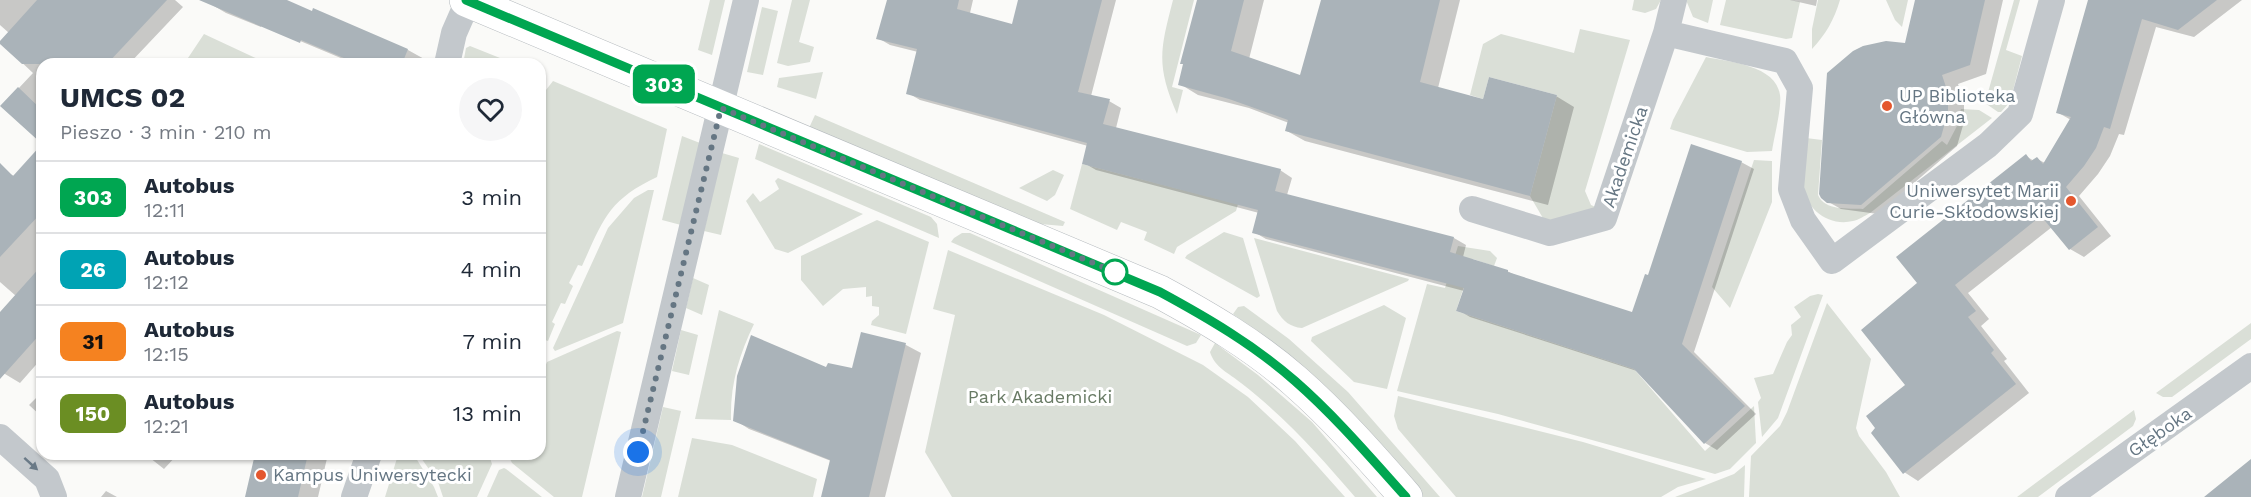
<!DOCTYPE html>
<html lang="pl">
<meta charset="utf-8">
<style>
:root{--surface:#fff;--page:#f6f6f7;--text:#1f2937;--muted:#747a83;--line:#e0e1e3}
body{margin:0;font-family:"Work Sans",sans-serif;background:var(--page);color:var(--text);height:100vh;display:flex;flex-direction:column;font-size:22px;white-space:nowrap}
*{box-sizing:border-box;margin:0}
p{font-size:20px;color:var(--muted)}
.icon{flex:none;width:33px;height:33px;fill:none;stroke:currentColor;stroke-width:2;stroke-linecap:round;stroke-linejoin:round}
.map{position:relative;flex:1;overflow:hidden}
.drawer{position:absolute;left:36px;top:58px;width:510px;height:402px;display:flex;flex-direction:column;background:var(--surface);border-radius:18px;box-shadow:0 2px 4px #0004}
.drawer>*{flex:none}
.badge{padding:0 12px;border-radius:9px;font-size:21px;line-height:39px}
.you{position:absolute;width:30px;height:30px;margin:-15px;border:4px solid #fff;border-radius:50%;background:#1a73e8;box-shadow:0 0 0 9px #1a73e833}
.map>.badge{position:absolute;translate:-50% -50%;box-shadow:0 0 0 3px #fff}
.round{display:grid;place-items:center;flex:none;width:63px;height:63px;border-radius:32px;background:var(--page)}
.head{display:flex;align-items:center;justify-content:space-between;height:102px;padding:0 24px}
h1{font-size:28px;font-weight:700;line-height:45px}
ul{padding:0;list-style:none}
li{display:flex;align-items:center;gap:18px;height:72px;padding:0 24px;border-top:2px solid var(--line)}
li div{flex:1}
li b{display:block;font-size:22px}
li em{font-style:normal}
li .badge{min-width:66px;font-weight:700;text-align:center}
.map>svg:first-child{display:block}
</style>
<div class="map">
<svg width="2251" height="497" viewBox="0 0 2251 497">
<rect width="100%" height="100%" fill="#fafaf8"/>
<path fill="#dadfd7" d="M710 0H725L712 55 698 50Z
M792 0H810L799 42 814 47 810 62 788 66 777 63Z
M1173 0H1194L1172 87 1183 90 1177 114C1156 65 1160 50 1173 0Z
M1634 0H1661L1656 9 1645 13 1632 10Z
M1686 0H1713L1708 23 1693 17Z
M1726 0H1791L1800 2 1792 38 1786 39 1720 25Z
M1818 0H1840C1834 20 1826 34 1812 49V29Z
M1886 0H1908L1902 27 1895 20Z
M2014 0H2020L2006 50 2022 56 2010 102 2001 112H1998L1985 103Z
M762 7 778 11 763 75 747 72Z
M1580 29 1630 40 1585 191 1591 205 1598 208 1547 225 1530 196 1557 95 1489 77 1483 99 1470 95 1483 44 1501 34 1574 53Z
M204 34 262 61 265 64H184Z
M470 46 510 62 514 64H463L466 48Z
M1706 57C1729 62 1776 65 1780 95 1782 106 1774 138 1772 151L1747 152 1670 129 1673 120Z
M823 72 816 99 777 87 779 78Z
M553 81 667 129 657 177C608 200 603 220 582 266L578 265 569 283 573 286 565 304 561 303 552 322 555 324 548 341 545 340 540 349V87L546 90Z
M1961 109 1979 110 1992 118 1870 213C1864 216 1859 220 1853 221 1829 227 1805 209 1803 185 1802 169 1805 153 1806 138L1822 140 1818 195C1825 211 1848 208 1863 209L1942 141 1947 145 1957 126Z
M815 115 1065 222 1063 226 1040 224 1008 211 809 128Z
M682 136 700 143 681 225 662 220Z
M759 144 931 217 937 224 939 238 755 159Z
M722 153 739 158 721 235 704 231Z
M1754 160 1772 161V202L1730 308 1712 287Z
M1082 164 1238 204 1236 211 1177 247 1174 254 1144 240 1147 232 1121 222 1117 230 1070 209Z
M1053 170 1064 175 1055 195 1047 201 1019 188Z
M778 178 863 214 788 253 775 249 746 201 753 193 760 202 779 189 775 181Z
M648 190H654L623 323 555 351 553 348 608 228 634 198Z
M877 220 929 242 906 334 871 325 872 321 879 315V307L872 306V296L866 297V287L843 289 823 306 801 280V256Z
M1224 232 1243 238 1260 296 1257 298 1185 258 1187 255Z
M962 233H970L1201 335 1196 343 1187 346 951 242 954 238Z
M1254 238 1409 279 1408 281 1302 328C1290 327 1283 321 1277 311Z
M1458 246 1490 251 1497 258 1494 266 1473 259 1456 311 1634 369 1705 451 1754 406 1756 443 1730 469 1715 474 1498 414 1397 391 1427 284 1445 288Z
M948 250 1104 315 1203 365 1248 397 1295 441 1345 497H952L925 452 955 315 933 309Z
M693 278 709 285 702 315 686 308Z
M1818 294 1823 295 1778 418 1762 437 1758 402 1761 398 1754 378 1773 374 1787 342 1792 335 1791 325 1801 317 1794 307 1810 296Z
M1827 303 1871 359 1856 428 1859 436 1886 472 1900 497H1749L1751 456 1780 426 1787 412Z
M1384 305 1406 318 1387 389 1354 382 1311 341 1312 337Z
M1244 306 1289 339 1348 392 1440 497H1423L1392 461 1285 352 1233 314 1238 307Z
M719 310 754 324C739 355 730 385 731 420L695 419Z
M2251 323V339L2172 397H2163L2156 393Z
M681 330 698 335 689 375 672 371Z
M617 331 621 332 582 497H554L512 463 508 455 540 454V379L547 362Z
M1215 343 1258 375 1312 422 1377 497H1355C1320 456 1285 417 1241 383 1229 373 1215 368 1210 352Z
M1398 396 1583 442 1706 479 1678 487 1661 497H1456L1398 429 1394 416Z
M663 407 681 411 661 497H642Z
M2134 410 2136 419 2133 426 2038 497H2017Z
M692 438 732 445 817 479 813 497H678Z
M398 455H414L434 487 438 497H385Z
M419 455H489L492 464 477 497H443L438 482Z
M1745 465 1744 497H1675L1734 474Z
M504 468 506 469 542 497H487L499 470Z"/>
<path fill="#0003" d="M0 0H175L183 7 129 64H42V143L2 106 33 73 0 42 9 33 0 25Z
M210 0H283L313 13 314 10 408 50 426 60 424 64H355L262 25 261 27 226 13 209 3Z
M888 0H973L970 13 1013 26 1020 0H1116L1091 96 1109 101 1121 108 1116 128 1280 170 1292 178 1287 195 1454 238 1466 245 1463 257 1507 271 1519 277 1633 314 1649 277 1741 162 1754 169 1694 352 1756 414 1717 450 1705 443 1640 372 1470 317 1458 310 1464 291 1266 239 1254 232 1259 213 1096 170 1084 163 1088 146 920 100 908 93 918 52 890 45 878 38Z
M1199 0H1264L1249 59 1301 77 1322 0H1460L1438 88 1484 101 1556 96 1574 107 1548 205 1305 141 1287 131 1289 123 1249 108 1198 95 1180 84Z
M1790 0H1817L1816 6Z
M1916 0H2003L1986 74 1958 84 1964 103V122L1957 146 1878 214 1841 209 1825 200 1906 44Z
M2089 0H2242L2194 37 2156 27 2124 135 2119 134 2110 156 2098 174 2079 196 2111 236 2084 257 2070 249 2052 227 1968 293 1989 319 1981 326 2007 359 2004 361 2029 393 1918 481 1904 472 1907 385 1919 283 2026 156 2034 161 2037 159 2045 163 2071 120 2057 112Z
M42 167V358L20 383 0 371V314L16 296 0 282V182L8 173 14 176Z
M862 334 906 345 921 353 885 497H822L831 461 749 429 735 420 826 369 853 370Z
M42 392V417L29 405Z
M145 454H178L164 469Z
M256 454H328L318 497H247Z
M106 491 117 497H101Z"/>
<path fill="#aab3b9" d="M37 0H167L107 64H22L0 44V41Z
M199 0H287L312 11 313 8 408 49 402 64H358L301 40 300 43Z
M887 0H959L957 9 1012 24 1018 0H1102L1078 92 1110 99 1103 124 1281 169 1275 191 1454 237 1450 252 1508 270V272L1632 312 1645 274 1648 275 1691 144 1742 161 1682 344 1745 406 1704 444 1634 369 1456 311 1464 288 1252 233 1258 210 1082 164 1087 143 906 94 917 49 876 39Z
M1197 0H1244L1231 51 1300 75 1321 0H1440L1420 82 1483 99 1489 77 1557 95 1530 196 1285 131 1288 120 1229 99 1178 85 1183 64H1180Z
M1915 0H1985L1970 65 1942 75 1948 93V112L1941 137 1861 205 1827 203 1821 198 1819 194 1827 73 1853 51 1863 46 1886 41 1905 43Z
M2088 0H2217L2178 30 2142 19 2110 129 2104 127 2096 148 2084 166 2066 187 2098 227 2069 250 2041 216 1955 285 1976 311 1968 317 1994 350 1991 353 2016 384 1903 474 1871 433 1875 428 1866 416 1905 385 1861 330 1917 283 1896 257 2026 154 2031 161 2037 157 2043 164 2071 117 2056 113Z
M18 87 42 110V212L0 257V163L13 176 42 144 0 106Z
M42 265V332L0 379V312Z
M861 332 906 343 869 497H821L830 460 733 421 737 376 751 335 826 367 828 363 852 368Z
M255 454H308L298 497H245Z
M2251 459V497H2204Z"/>
<g fill="none" stroke-linecap="round" stroke-linejoin="round">
<g stroke="#b5babe" stroke-width="34">
<path id="major" d="M466 0 1160 292C1208 318 1254 345 1295 381 1335 416 1371 457 1406 497"/>
</g>
<path stroke="#c3c8cc" stroke-width="26" d="M1674 0 1666 33 1785 61 1800 88 1791 189 1803 220 1832 261 1988 145 2020 114 2052 0
M447 64 454 33 468 1
M1472 209 1550 233 1604 218 1666 33
M0 437 47 479 54 497
M354 497 369 454
M628 497 746 0
M2068 497 2251 366"/>
<use href="#major" stroke="#fff" stroke-width="33"/>
</g>
<defs><path id="oneway-solid" d="M-6-.8H1V-3.2L6.5 0L1 3.2V.8H-6Z" transform="scale(1.5)"/></defs>
<use fill="#6a7a87" href="#oneway-solid" transform="translate(31 464) rotate(42)"/>
<g fill="none" stroke-linecap="round" stroke-linejoin="round">
<g stroke="#fff" stroke-width="14">
<path id="line" d="M466 0 1160 292C1208 318 1254 345 1295 381 1335 416 1370 457 1406 497"/>
</g>
<use href="#line" stroke="#00a651" stroke-width="9"/>
<path stroke="#657683" stroke-width="6" stroke-dasharray="0 10.8" d="M638 452 721 108 1115 272"/>
</g>
<g fill="#e4572e" stroke="#fff" stroke-width="2">
<circle cx="1887" cy="106" r="6"/>
<circle cx="2071" cy="201" r="6"/>
<circle cx="261" cy="475" r="6"/>
</g>
<circle fill="#fff" stroke="#00a651" stroke-width="3" cx="1115" cy="272" r="12"/>
<g text-anchor="middle" stroke-width="6" stroke-linejoin="round" paint-order="stroke">
<g font-size="18" fill="#657683" stroke="#fff" text-anchor="start">
<text x="1899" y="102">UP Biblioteka<tspan x="1899" dy="21">Główna</tspan></text>
<text x="2059" y="197" text-anchor="end">Uniwersytet Marii<tspan x="2059" dy="21">Curie-Skłodowskiej</tspan></text>
<text x="273" y="481">Kampus Uniwersytecki</text>
</g>
<g font-size="18" fill="#657683" stroke="#fff">
<text transform="translate(1625 157) rotate(-71)" y="6">Akademicka</text>
<text transform="translate(2160 432) rotate(-35)" y="6">Głęboka</text>
</g>
<g font-size="18" fill="#687a64" stroke="#fff">
<text x="1040" y="403">Park Akademicki</text>
</g>
</g>
</svg>
<div class="you" style="left:638px;top:452px"></div>
<b class="badge" style="left:664px;top:84px;background:#00a651;color:#fff">303</b>
<section class="drawer">
<div class="head"><div><h1>UMCS 02</h1><p>Pieszo · 3 min · 210 m</p></div><a class="round"><svg class="icon" aria-label="heart" viewBox="0 0 24 24"><path d="M12 20l-8-8c-3-5 5-10 8-4 3-6 11-1 8 4z"/></svg></a></div>
<ul>
<li><span class="badge" style="background:#00a651;color:#fff">303</span><div><b>Autobus</b><p>12:11</p></div><em>3 min</em></li>
<li><span class="badge" style="background:#00a3b4;color:#fff">26</span><div><b>Autobus</b><p>12:12</p></div><em>4 min</em></li>
<li><span class="badge" style="background:#f58220;color:#111">31</span><div><b>Autobus</b><p>12:15</p></div><em>7 min</em></li>
<li><span class="badge" style="background:#6b8e23;color:#fff">150</span><div><b>Autobus</b><p>12:21</p></div><em>13 min</em></li>
</ul>
</section>
</div>
